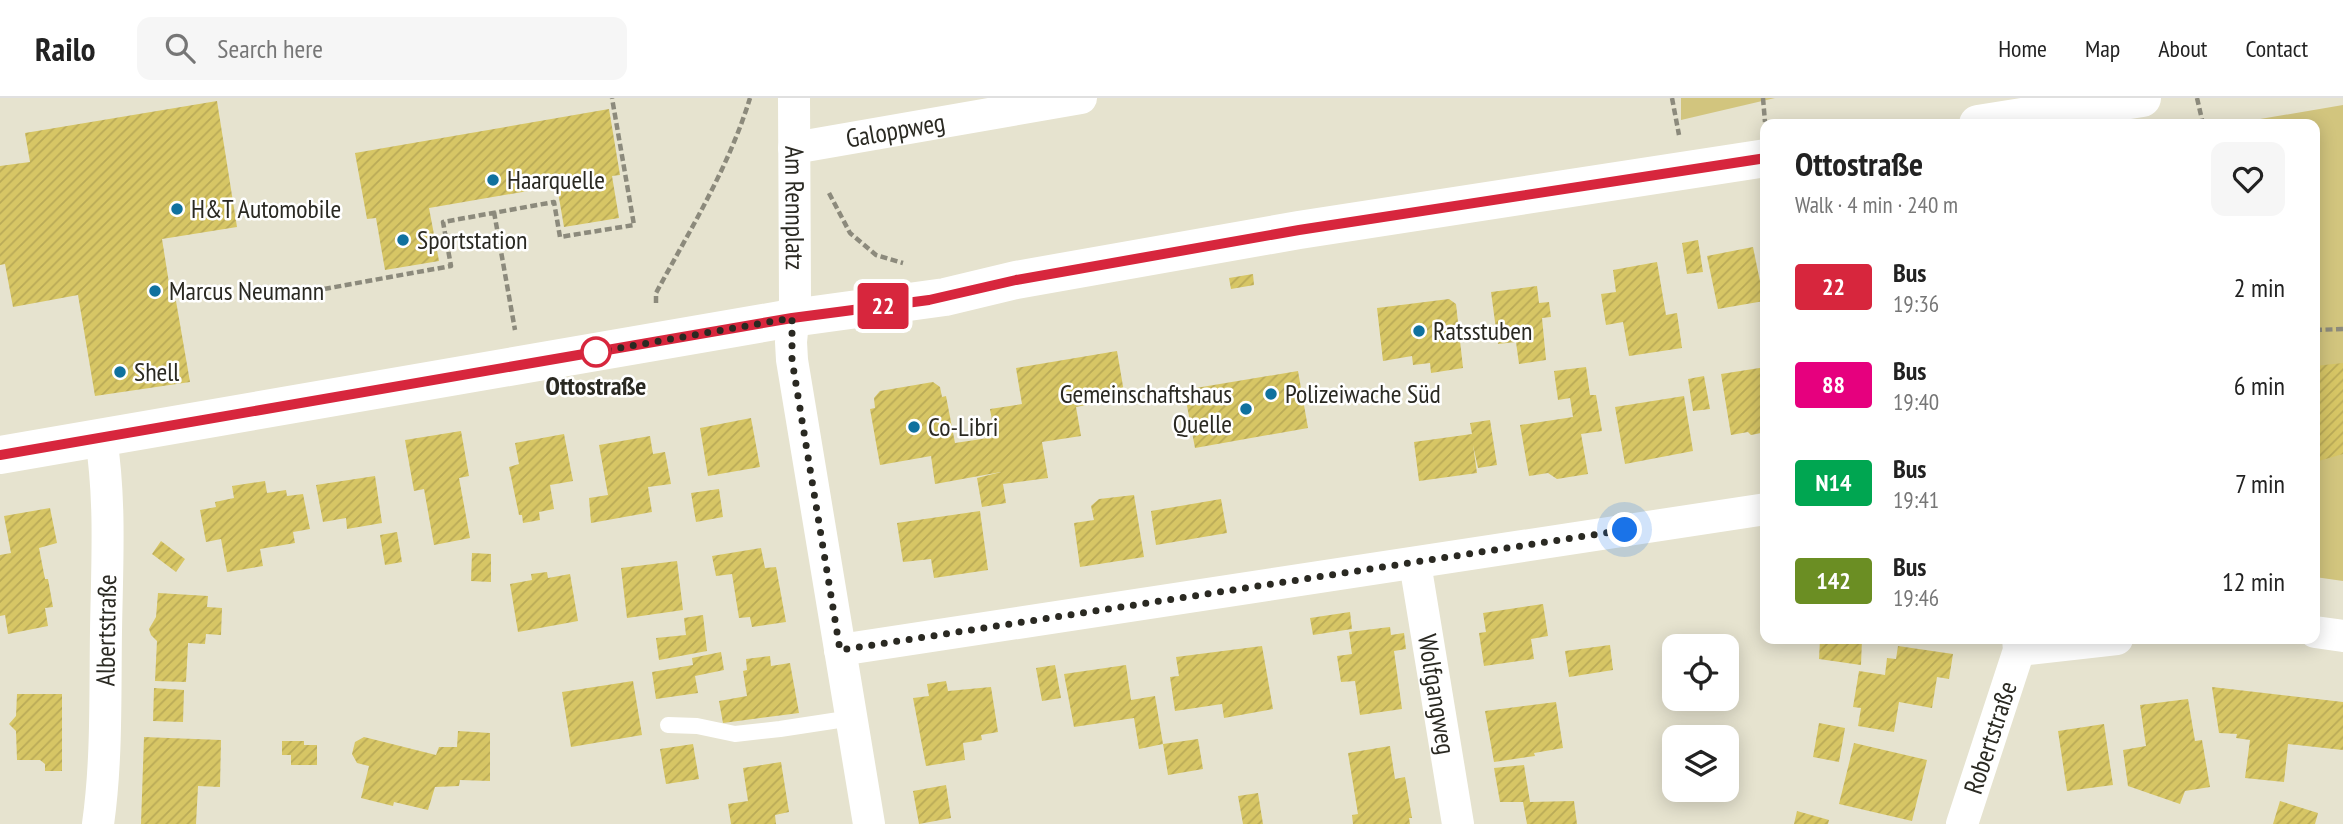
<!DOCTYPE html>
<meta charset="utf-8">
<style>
:root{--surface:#fff;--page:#f6f6f6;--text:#222;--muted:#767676;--line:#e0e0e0}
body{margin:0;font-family:"PT Sans Narrow",sans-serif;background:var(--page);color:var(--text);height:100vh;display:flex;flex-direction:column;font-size:26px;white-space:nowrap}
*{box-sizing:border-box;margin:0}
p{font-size:23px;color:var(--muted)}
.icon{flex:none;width:38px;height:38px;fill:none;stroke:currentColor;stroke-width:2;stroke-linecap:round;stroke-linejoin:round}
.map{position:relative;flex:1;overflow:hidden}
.drawer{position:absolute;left:1760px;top:21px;width:560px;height:525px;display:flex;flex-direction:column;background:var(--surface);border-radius:14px;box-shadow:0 4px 18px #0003}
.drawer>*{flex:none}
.badge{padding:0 14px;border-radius:5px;font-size:24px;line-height:46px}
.fabs{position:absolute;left:1662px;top:536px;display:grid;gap:14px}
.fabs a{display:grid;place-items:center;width:77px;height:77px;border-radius:14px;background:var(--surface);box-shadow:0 4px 18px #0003;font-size:35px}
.you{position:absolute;width:35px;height:35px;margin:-18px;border:5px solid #fff;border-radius:50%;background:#1a73e8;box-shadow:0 0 0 10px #1a73e833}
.map>.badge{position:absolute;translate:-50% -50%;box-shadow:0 0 0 4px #fff}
.round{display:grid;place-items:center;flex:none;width:74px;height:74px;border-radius:14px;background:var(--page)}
.summary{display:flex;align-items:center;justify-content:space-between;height:119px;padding:0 35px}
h1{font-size:33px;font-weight:700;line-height:52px}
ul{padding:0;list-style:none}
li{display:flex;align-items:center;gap:21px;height:98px;padding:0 35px}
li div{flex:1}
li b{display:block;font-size:26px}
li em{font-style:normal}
li .badge{min-width:77px;font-weight:700;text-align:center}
header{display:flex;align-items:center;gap:42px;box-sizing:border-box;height:98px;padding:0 35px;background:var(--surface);border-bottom:2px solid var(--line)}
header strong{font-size:33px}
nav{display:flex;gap:38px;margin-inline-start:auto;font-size:24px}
.search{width:490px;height:63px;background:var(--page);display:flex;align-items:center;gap:18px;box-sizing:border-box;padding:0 24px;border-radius:14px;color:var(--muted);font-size:26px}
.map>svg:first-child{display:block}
</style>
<header>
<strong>Railo</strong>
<div class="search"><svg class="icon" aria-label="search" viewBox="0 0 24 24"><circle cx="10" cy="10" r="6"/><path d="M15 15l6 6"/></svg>Search here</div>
<nav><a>Home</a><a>Map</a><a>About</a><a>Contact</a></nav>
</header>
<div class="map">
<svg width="2343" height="726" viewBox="0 0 2343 726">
<defs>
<pattern id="building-hatch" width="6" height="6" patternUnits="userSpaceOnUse" patternTransform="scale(1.75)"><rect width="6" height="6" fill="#d7c665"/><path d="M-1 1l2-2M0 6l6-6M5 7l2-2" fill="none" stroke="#b9aa57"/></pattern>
</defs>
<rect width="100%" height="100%" fill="#e6e3cf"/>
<path fill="#d2c57e" d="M1681 0H1775L1681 22Z
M2343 7V483L2315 479V26H2231Z"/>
<path fill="url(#building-hatch)" d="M217 3 237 129 162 141 172 204 176 203 190 284 95 298 78 197 13 209 5 166 0 167V68L30 64 25 35Z
M609 11 620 77 612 78 619 120 564 129 557 88 429 110 439 163 385 172 376 120 367 121 355 55Z
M1698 142 1703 174 1687 176 1682 145Z
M1753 149 1764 203 1718 211 1707 158Z
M1657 164 1666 217 1677 215 1682 250 1629 258 1623 224 1606 227 1601 196 1616 194 1613 172Z
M1253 176 1254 187 1231 191 1229 180Z
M1537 188 1539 205 1549 204 1551 219 1542 220 1546 262 1519 266 1516 244 1498 246 1491 194Z
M1449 201 1456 206 1463 270 1431 275 1430 265 1413 267 1412 258 1383 263 1377 210Z
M1117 253 1125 300 1076 309 1081 338 1042 344 1048 380 1003 386 1006 405 982 409 977 380 1001 374 935 386 931 358 880 367 870 311 875 310 874 300 880 293 933 284 940 289 942 299 946 298 955 345 995 339 990 311 1022 306 1016 270Z
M2343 265V356L2315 364V268Z
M1586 269 1590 297H1596L1602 333 1581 336 1588 376 1557 381 1548 375 1529 378 1520 327 1573 319 1570 300 1558 302 1554 273Z
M1766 269V334L1751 337 1748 334 1731 337 1721 276Z
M1298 273 1308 330 1195 350 1184 292Z
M1704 278 1710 311 1693 313 1688 281Z
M1684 298 1693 353 1625 366 1615 309Z
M751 320 760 369 708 378 700 330Z
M1490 322 1497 367 1478 370 1473 347 1477 375 1419 383 1414 344 1472 336 1470 325Z
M461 333 469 378 459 380 470 440 434 447 424 391 414 393 405 342Z
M564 336 573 383 550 387 554 411 539 414 540 422 523 425 522 417H519L509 369 519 366 515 345Z
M650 338 653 356 665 354 671 386 648 389 652 414 591 425 589 400 608 397 599 347Z
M375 378 382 425 347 431 346 420 323 424 316 387Z
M265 383 267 395 286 392 287 398 303 396 310 431 293 434 295 445 260 451 263 468 227 474 221 441 206 444 200 412 216 409 215 404 234 400 232 388Z
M719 391 723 419 696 424 691 395Z
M1134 397 1144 459 1080 469 1074 425 1094 422 1091 408 1099 401Z
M1221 401 1227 435 1156 447 1151 413Z
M50 410 57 445 39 450 45 481H48L53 509 45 510 48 528 8 536 5 517 0 518V457L11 455 4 418Z
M980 413 988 472 934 480 931 461 903 464 897 425Z
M397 434 402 464 385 467 380 437Z
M161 443 185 461 176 474 152 456Z
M761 450 765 470 776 469 786 524 752 529 750 519 739 520 732 476 716 478 712 458Z
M472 455 491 456V484L471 483Z
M677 463 683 512 627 520 621 470Z
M547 474 548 480 570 476 578 523 518 534 510 486 532 482 531 476Z
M158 495 208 498 207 509 222 510 221 537 206 536 205 546 188 545 186 584 155 583 157 543 151 537 149 531 156 519Z
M1543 506 1548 538 1531 541 1534 561 1484 568 1479 535 1486 534 1483 515Z
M1350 514 1352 531 1313 537 1310 520Z
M703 517 707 553 659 562 656 540 686 537 684 520Z
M1390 529 1391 537 1404 535 1406 551 1394 553 1402 611 1360 617 1355 583 1341 584 1337 558 1352 556 1349 534Z
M1820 541H1862L1861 567 1819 561Z
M1610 547 1613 572 1569 579 1565 553Z
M1262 548 1273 611 1224 620 1222 606 1175 613 1170 579 1179 578 1176 559Z
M1898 548 1953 556 1949 581 1937 579 1932 610 1899 604 1894 634 1858 628 1861 610 1853 609 1859 573 1885 577 1887 560 1896 561Z
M721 554 724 572 695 578 698 595 656 601 652 574 693 567 692 560Z
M770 558 771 568 790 565 799 615 723 625 719 603 747 598 743 573 747 572 746 561Z
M1055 567 1061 600 1042 603 1036 570Z
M1126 567 1131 602 1155 598 1163 646 1139 651 1134 620 1074 629 1064 576Z
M633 583 642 637 571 649 562 594Z
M946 583 948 593 991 589 998 634 981 637 982 642 963 645 965 662 926 668 913 600 929 598 927 586Z
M2212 589 2343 604V652L2288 646 2284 684 2245 680 2250 642 2236 640 2237 636 2219 635Z
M154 590 184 592 183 624 153 623Z
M17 596H62V673H45V666L40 662H17L16 633 9 626 16 618Z
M2188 601 2195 643 2202 642 2210 689 2185 693 2180 706 2128 688 2123 652 2146 648 2140 607Z
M1556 604 1563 650 1534 655 1535 658 1494 664 1485 613Z
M1819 625 1845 630 1839 664 1813 659Z
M2104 626 2113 687 2067 693 2058 633Z
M458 633 490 635V683L460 682 459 688 435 689 428 712 394 704 393 708 361 700 369 668 357 665 352 656 355 644 364 639 436 657 439 649H457Z
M144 639 221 642 220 689 198 688 196 726H141Z
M1198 641 1203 671 1168 677 1163 646Z
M282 643H304V647H317V667H291V657H282Z
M1854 645 1927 662 1912 723 1839 706Z
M693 646 699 681 666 686 660 651Z
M1390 648 1395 681 1405 679 1412 720H1409L1410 726H1353L1352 717 1358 716 1348 655Z
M781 664 789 714 775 717 776 726H731L728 706 748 703 743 670Z
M1524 667 1530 704 1574 703 1577 726H1527L1523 704H1500L1494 670Z
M946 687 951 720 919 726 913 693Z
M1258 695 1263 726H1243L1238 698Z
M2280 703 2318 715 2315 726H2273Z
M1797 713 1829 722 1828 726H1794Z"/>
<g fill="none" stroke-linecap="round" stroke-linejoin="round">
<path stroke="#8c8a7c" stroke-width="4.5" stroke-dasharray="7 3.5" stroke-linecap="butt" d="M1672 0 1679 37
M1763 0 1765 24
M2197 0 2203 26
M829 95 850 135 876 157 903 165
M494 114 515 232
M324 191 451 168 443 124 554 104 560 139 634 127 612 0
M656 205V195C690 132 729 69 750 0
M2315 232 2343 231"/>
<path stroke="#fff" stroke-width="16" d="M668 627 697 628 735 636 780 631 852 620"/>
<g stroke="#fff" stroke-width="32">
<path id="s1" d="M794 0 795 202 791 244 792 262 869 726"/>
<path id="s2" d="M794 50 1081 0"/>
<path id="s3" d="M1415 465 1458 726"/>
<path d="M2315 534 2343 538"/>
<path d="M840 552 1766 411"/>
<path d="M2019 552 2117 541"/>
<path id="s4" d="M98 726C107 663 105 597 106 533 107 468 111 404 101 340"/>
<path id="s5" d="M1962 726 2019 552 2018 541"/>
</g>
<path stroke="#fff" stroke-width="38" d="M1978 26 2142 0
M0 357 792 220 945 199 1016 182 1299 132 1766 60"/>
</g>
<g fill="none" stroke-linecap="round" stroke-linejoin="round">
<g stroke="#fff" stroke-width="16">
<path id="line" d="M0 357 792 220 929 202 1016 182 1299 132 1766 60"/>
</g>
<use href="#line" stroke="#d7263d" stroke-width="10"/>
<path stroke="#2a2922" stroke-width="7" stroke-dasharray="0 12.6" d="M596 254 792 220V262L840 552 1625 432"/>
</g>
<g fill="#10719e" stroke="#fff" stroke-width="2.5">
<circle cx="493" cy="82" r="7"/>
<circle cx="177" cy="111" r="7"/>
<circle cx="403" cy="142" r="7"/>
<circle cx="155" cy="193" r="7"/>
<circle cx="1419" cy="233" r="7"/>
<circle cx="120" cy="274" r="7"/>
<circle cx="1271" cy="296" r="7"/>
<circle cx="1246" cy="311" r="7"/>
<circle cx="914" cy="329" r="7"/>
</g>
<circle fill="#fff" stroke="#d7263d" stroke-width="3.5" cx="596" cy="254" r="14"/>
<g text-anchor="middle" stroke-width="5" stroke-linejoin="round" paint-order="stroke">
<g font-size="26" fill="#2a2922" stroke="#fff">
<text dy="9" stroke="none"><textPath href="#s2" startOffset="103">Galoppweg</textPath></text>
<text dy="9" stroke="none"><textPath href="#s1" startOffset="110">Am Rennplatz</textPath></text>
<text dy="9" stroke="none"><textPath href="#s4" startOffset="194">Albertstraße</textPath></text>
<text dy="9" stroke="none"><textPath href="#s3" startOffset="133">Wolfgangweg</textPath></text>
<text dy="9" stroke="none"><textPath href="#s5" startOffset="91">Robertstraße</textPath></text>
</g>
<g font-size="26" fill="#2a2922" stroke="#fff" text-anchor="start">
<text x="507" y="91">Haarquelle</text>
<text x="191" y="120">H&amp;T Automobile</text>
<text x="417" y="151">Sportstation</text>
<text x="169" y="202">Marcus Neumann</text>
<text x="1433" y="242">Ratsstuben</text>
<text x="134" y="283">Shell</text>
<text x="1232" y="305" text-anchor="end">Gemeinschaftshaus<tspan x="1232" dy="30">Quelle</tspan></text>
<text x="1285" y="305">Polizeiwache Süd</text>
<text x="928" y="338">Co-Libri</text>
</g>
<g font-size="26" font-weight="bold" fill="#2a2922" stroke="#fff">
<text x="596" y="297">Ottostraße</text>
</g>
</g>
</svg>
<div class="fabs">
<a><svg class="icon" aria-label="locate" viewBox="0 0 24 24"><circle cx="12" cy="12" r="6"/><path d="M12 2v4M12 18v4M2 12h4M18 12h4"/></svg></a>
<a><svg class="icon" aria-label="layers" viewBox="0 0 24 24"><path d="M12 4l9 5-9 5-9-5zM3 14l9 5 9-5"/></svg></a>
</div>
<div class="you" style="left:1625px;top:432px"></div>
<b class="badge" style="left:883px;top:208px;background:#d7263d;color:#fff">22</b>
<section class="drawer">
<div class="summary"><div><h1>Ottostraße</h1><p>Walk · 4 min · 240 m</p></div><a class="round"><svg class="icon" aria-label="heart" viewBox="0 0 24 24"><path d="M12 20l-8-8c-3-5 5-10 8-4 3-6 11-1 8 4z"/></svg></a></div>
<ul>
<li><span class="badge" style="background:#d7263d;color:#fff">22</span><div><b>Bus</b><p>19:36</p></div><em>2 min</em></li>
<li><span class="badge" style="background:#e6007e;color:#fff">88</span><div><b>Bus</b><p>19:40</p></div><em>6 min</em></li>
<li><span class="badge" style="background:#00a651;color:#fff">N14</span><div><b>Bus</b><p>19:41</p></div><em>7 min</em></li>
<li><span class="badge" style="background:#6b8e23;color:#fff">142</span><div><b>Bus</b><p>19:46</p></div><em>12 min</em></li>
</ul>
</section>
</div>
